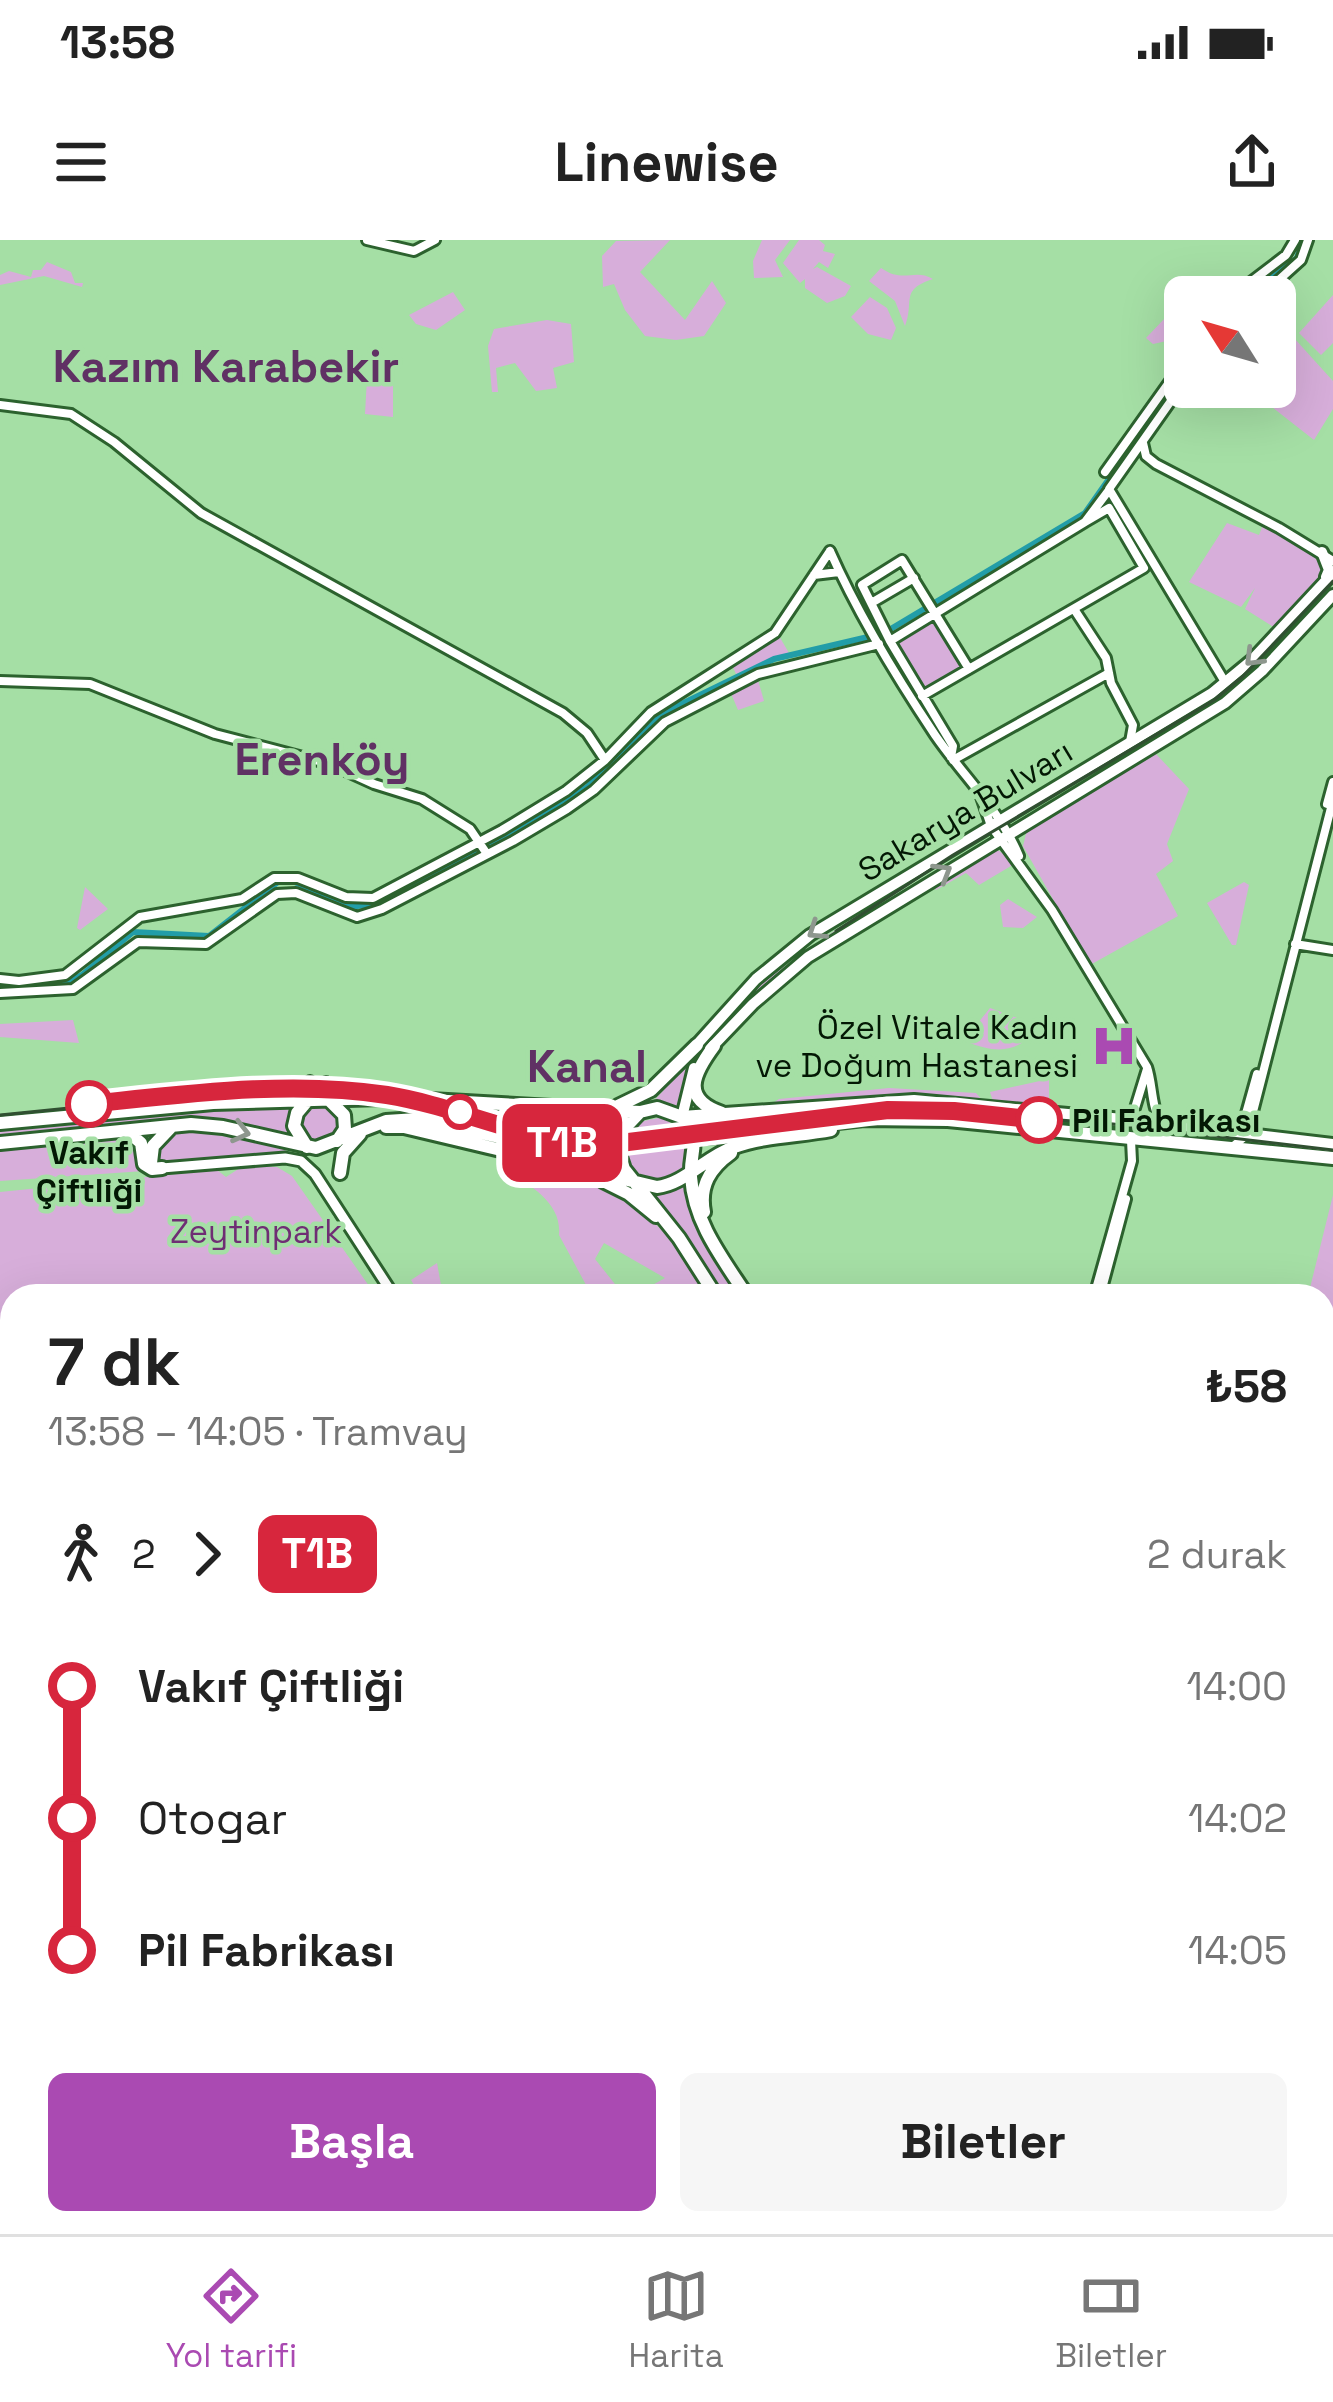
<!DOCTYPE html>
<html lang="tr">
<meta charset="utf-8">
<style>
:root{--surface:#fff;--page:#f6f6f6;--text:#222;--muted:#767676;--line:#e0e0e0;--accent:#aa4ab2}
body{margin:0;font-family:"Space Grotesk",sans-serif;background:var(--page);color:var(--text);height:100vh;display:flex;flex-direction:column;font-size:45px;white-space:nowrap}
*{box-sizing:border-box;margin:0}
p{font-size:39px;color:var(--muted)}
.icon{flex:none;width:66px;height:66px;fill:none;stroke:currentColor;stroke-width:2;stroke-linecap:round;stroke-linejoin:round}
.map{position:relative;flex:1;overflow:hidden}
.sheet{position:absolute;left:0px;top:1044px;width:1335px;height:951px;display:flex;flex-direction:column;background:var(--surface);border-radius:36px 36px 0 0;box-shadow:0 12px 48px #0002}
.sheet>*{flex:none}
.badge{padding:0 24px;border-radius:18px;font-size:42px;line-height:78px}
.needle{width:78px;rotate:307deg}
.controls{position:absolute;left:1164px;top:36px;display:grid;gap:24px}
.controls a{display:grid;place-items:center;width:132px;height:132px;border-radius:18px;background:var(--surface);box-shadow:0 12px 48px #0002;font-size:60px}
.map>.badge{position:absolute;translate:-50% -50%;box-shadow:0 0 0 6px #fff}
.legs{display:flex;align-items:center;gap:18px;height:132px;padding:0 48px;font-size:39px}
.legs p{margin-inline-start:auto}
.head{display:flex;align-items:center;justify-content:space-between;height:204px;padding:0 48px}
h1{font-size:66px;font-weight:700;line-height:90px}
.cta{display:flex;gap:24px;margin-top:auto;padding:24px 48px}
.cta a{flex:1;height:138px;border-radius:18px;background:var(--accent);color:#fff;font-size:48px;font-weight:700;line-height:138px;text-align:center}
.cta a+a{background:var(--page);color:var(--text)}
ul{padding:0 48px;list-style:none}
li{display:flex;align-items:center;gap:42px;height:132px;font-size:45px}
li i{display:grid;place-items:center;width:18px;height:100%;margin:0 15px;background:currentColor}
li i::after{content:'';width:30px;height:30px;margin:-15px;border:9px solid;border-radius:50%;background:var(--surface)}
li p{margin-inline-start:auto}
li:first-child i{background:linear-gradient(#0000 50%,currentColor 0)}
li:last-child i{background:linear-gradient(currentColor 50%,#0000 0)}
.status{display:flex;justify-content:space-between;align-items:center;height:84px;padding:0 60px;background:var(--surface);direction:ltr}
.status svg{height:33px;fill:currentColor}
header{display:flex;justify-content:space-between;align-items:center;height:156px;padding:0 48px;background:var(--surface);font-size:54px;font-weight:700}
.tabs{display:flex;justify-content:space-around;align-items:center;height:168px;border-top:3px solid var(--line);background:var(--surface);font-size:33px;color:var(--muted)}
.tabs a{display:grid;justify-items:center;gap:6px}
.tabs .active{color:var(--accent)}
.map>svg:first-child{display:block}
</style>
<div class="status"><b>13:58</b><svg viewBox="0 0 49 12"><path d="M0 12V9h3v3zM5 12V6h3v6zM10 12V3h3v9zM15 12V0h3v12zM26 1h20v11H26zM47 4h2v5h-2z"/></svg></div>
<header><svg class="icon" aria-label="menu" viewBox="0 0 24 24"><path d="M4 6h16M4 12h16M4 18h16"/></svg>Linewise<svg class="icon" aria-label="share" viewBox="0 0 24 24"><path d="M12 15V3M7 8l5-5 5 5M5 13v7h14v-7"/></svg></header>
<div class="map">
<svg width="1333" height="1994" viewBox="0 0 1333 1994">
<rect width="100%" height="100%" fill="#a5dfa5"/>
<path fill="#d7aeda" d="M670 0 640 32 685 80 712 41 726 63 704 96 676 100 645 96 625 70 614 44 603 47 602 16 616 1Z
M762 0H790L775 20 783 37 754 38 753 21Z
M799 0H819L825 5 823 11 835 14 828 28 819 22 813 29 817 27 851 46 845 56 827 63 805 48V39L800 43 783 23Z
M47 22 71 32 75 43H83L82 47 44 36 0 45V35L9 31 31 37 33 30H41Z
M881 28C904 44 914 28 933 39 899 50 915 61 905 86L895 61 869 41Z
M453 52 465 70 436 90 416 84 409 75Z
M1333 55V103L1321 115 1299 93Z
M870 57 887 68 896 88 891 100 868 94 851 77Z
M1166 77 1185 87V97L1153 104 1146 98Z
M547 80 571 84 574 122 553 128 557 148 536 151 515 123 496 128 498 152H492L488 106 494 89Z
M1294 98 1333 141V169L1314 200 1253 152 1257 147H1275V123Z
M393 137V177L365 174 367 138Z
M1227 283 1259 295 1263 285 1317 316 1323 333 1275 388 1245 369 1255 348 1241 367 1189 342Z
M936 376 966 427 926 452 899 407 900 400Z
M779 396 789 413 736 434 731 423Z
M758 440 764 461 738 470 730 451Z
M1156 514 1189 549 1167 604 1173 621 1156 634 1178 676 1090 725 1023 606 1027 590Z
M995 608 1016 623 979 645 966 633 936 650 932 644Z
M1244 642 1249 645 1236 705H1232L1207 663Z
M85 647 108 669 80 690 77 688Z
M1008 659 1037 677 1023 688 1003 687 1000 665Z
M837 689 840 694C782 733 689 794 680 867L651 864 759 745Z
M990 768 1023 780 1035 791C1015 815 993 812 967 802L965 799Z
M73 780 79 803 0 797V784Z
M1049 839V866L993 861 990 852Z
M889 848 976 853 985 863 904 858 767 867 779 859Z
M437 863 626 875C612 893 610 914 621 934L401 881 578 916 610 914 607 895 546 892Z
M236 867 291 868 289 897 219 881 0 900V888Z
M303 884a17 17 0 1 1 34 0a17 17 0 1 1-34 0Z
M663 877 686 895 687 924 672 939 652 943C624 930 615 906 639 882Z
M186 889 279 907 286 910 285 915 158 923 154 919C160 900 167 894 186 889Z
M121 899 135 902 144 931 0 941V911Z
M502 918 575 934 631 960 689 1017 702 1056H633L665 1038 604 1003 595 1019 622 1053 592 1056 559 995C562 960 527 945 502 926Z
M243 926 277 927 292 936 376 1056H12V1983H383L374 1994H0V952L217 930 226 937Z
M689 943 698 988 741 1056H725L654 953 675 950Z
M1333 955V1214L1323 1211V1056H1308Z
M437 1023 441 1045 420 1055 411 1040Z"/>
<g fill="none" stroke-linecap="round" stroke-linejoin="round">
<path stroke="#229da8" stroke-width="6" d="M1248 57 1297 18 1303 0
M889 390 1085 273 1185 131
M0 746 68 741 82 735 133 692 209 696 278 642H295L348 667 376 664 495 603 587 547 659 475 774 419 868 397"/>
<path stroke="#8dc18d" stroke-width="12" stroke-dasharray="12 6" stroke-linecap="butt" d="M603 901 705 885
M603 912 703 898"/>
<g stroke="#2c622e" stroke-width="14">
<path id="tertiary" d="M367 0 414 11 435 0
M1231 57 1286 15 1295 0
M1260 57 1301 20 1308 0
M1185 141 1109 249 1225 442
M0 165 71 174 114 202 201 273 563 473 587 493 605 520 651 472 775 393 830 311
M1143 203 1146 216 1156 224 1279 288 1333 321
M1105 232 1185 120
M830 311C856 370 899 441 935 495 963 536 1000 570 1019 616
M814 335 839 332
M873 362 914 338
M1074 369 1106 418 1111 443 1133 485 1130 502
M890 401 1085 282 1109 250
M0 441 90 444 215 494 330 524 374 544 422 559 470 589 487 614
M922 456 1144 328 1109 268 1085 282
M951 517 953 506 890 401 862 345 902 320 969 429
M953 520 1109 433
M980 554 991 586 1052 670 1147 827C1153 845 1151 867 1161 882
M1327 564 1333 542
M1295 704 1333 710
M0 739 19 741 65 735 140 677 242 659 274 638H298L346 657 373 658 502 590 566 551 605 520
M0 753 73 749 138 702 206 704 277 654 296 653 357 677 382 669 513 601 567 569 594 550 665 482 758 434 879 404
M326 842 327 858
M309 859 310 841
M1125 879 1135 868 1147 829
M1240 895 1257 834
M1232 907 1247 895 1333 560
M1094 1056 1132 921 1131 900
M1100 1056 1126 959
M1323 1814 1333 1820
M1323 1871 1333 1878
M1179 1983 1192 1994
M1107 1994 1116 1983"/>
</g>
<g stroke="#2c622e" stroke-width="15">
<path id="secondary" d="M162 928 285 918 301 921 315 934 394 1056"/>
</g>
<g stroke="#2c622e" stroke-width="16">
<path id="primary" d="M1322 312 1329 330 1326 337
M710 809 753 764 808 717 1225 463 1262 431 1333 355
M691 811 756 739 810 695 1212 453 1252 420 1333 333
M682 877 694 828
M385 1994 393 1983
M405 1994 413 1983"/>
</g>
<g stroke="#2c622e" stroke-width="18">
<path id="trunk" d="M714 806C694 833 680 859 722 873
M377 857 640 872 657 868 682 877 914 861 1123 880 1333 905
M328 859 344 875 345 889 337 901
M420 864 543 896 603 901
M618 866 651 850 697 805
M639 873 621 892 618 911 624 929 679 998 716 1056
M682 877C703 899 689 912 691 937 694 983 723 1019 747 1056
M0 883 213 863 382 858
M705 885 728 883
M386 887H404L657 947C684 944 706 917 734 907 764 896 800 896 831 890
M128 892 141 903 144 924 152 929 162 928
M706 897 864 879 948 880 1333 918
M0 903 191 884 223 887 316 908 386 881 417 879 540 906 603 912
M307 907 294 886 297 873 308 860
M151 923 153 906 172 886
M340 933 343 913 360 894
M603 941 629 954 656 976
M704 972C699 946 710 928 731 913
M1323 1830 1333 1836
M1323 1853 1333 1859"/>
</g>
<use href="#tertiary" stroke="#fff" stroke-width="8"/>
<use href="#secondary" stroke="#fff" stroke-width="9"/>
<use href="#primary" stroke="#fff" stroke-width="10"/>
<use href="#trunk" stroke="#fff" stroke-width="12"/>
<path stroke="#304f31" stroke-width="3" d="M836 691 953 615 1214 460 1243 436 1333 341
M0 875 138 861 282 853
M706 891 888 870H923L1113 884 1333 910
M544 901 603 908
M731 1053 734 1056
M1323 1847 1333 1854"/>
</g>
<defs><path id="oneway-chevron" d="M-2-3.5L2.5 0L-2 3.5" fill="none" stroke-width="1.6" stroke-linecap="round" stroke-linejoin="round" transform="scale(3)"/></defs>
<g stroke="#8e978e">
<use href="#oneway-chevron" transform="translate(1253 418) rotate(135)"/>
<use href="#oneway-chevron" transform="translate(943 632) rotate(-31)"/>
<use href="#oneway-chevron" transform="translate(816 691) rotate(146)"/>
<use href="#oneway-chevron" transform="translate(241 892) rotate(14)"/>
</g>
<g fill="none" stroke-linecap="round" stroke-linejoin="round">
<g stroke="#fff" stroke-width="27">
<path id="line-1" d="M89 864C186 854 291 840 387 855 461 867 528 903 604 905L888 870 954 871 1039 880"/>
</g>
<use href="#line-1" stroke="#d7263d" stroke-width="18"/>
</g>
<defs>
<g id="hospital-bare" transform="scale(3.6)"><path d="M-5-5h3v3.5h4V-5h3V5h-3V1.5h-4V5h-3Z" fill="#aa4ab2" stroke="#a5dfa5" stroke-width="2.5" paint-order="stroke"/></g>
</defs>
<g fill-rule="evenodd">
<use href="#hospital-bare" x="1114" y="806"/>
</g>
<g fill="#fff" stroke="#d7263d" stroke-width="6">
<circle cx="89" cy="864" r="21"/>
<circle cx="460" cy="872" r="15"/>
<circle cx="1039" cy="880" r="21"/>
</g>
<g text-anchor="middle" stroke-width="9" stroke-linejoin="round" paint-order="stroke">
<g font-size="33" fill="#031804" stroke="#a5dfa5">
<text transform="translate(965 570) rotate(-31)" y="12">Sakarya Bulvarı</text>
</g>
<g font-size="33" fill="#031804" stroke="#a5dfa5" text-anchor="end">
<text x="1078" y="799">Özel Vitale Kadın<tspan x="1078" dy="38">ve Doğum Hastanesi</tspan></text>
</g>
<g font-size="33" font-weight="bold" fill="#031804" stroke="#a5dfa5" text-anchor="start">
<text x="1072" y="892">Pil Fabrikası</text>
<text x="89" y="924" text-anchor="middle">Vakıf<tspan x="89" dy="38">Çiftliği</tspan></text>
</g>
<g font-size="33" fill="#6f2e74" stroke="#a5dfa5">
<text x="256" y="1003">Zeytinpark</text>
</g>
<g font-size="45" font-weight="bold" fill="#603164" stroke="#a5dfa5">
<text x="226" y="142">Kazım Karabekir</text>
<text x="322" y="535">Erenköy</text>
<text x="587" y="842">Kanal</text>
</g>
</g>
</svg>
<div class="controls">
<a><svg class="needle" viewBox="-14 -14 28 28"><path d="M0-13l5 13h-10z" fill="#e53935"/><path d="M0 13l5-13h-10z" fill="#767676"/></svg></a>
</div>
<b class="badge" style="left:562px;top:903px;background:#d7263d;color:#fff">T1B</b>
<section class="sheet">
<div class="head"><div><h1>7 dk</h1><p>13:58 – 14:05 · Tramvay</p></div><b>₺58</b></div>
<div class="legs"><svg class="icon" aria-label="walk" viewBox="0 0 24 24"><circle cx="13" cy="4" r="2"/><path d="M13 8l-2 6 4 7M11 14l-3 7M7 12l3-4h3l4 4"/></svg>2<svg class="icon" aria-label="forward" viewBox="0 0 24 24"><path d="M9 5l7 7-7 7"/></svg><b class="badge" style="background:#d7263d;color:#fff">T1B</b><p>2 durak</p></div>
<ul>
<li><i style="color:#d7263d"></i><b>Vakıf Çiftliği</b><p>14:00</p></li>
<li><i style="color:#d7263d"></i><span>Otogar</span><p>14:02</p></li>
<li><i style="color:#d7263d"></i><b>Pil Fabrikası</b><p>14:05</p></li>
</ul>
<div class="cta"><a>Başla</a><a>Biletler</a></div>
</section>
</div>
<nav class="tabs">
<a class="active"><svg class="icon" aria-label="directions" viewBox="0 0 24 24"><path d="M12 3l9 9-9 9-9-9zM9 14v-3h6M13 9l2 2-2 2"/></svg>Yol tarifi</a>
<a><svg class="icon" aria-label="map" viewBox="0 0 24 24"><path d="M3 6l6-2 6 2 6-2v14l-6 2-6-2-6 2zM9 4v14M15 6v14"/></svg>Harita</a>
<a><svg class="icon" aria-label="tickets" viewBox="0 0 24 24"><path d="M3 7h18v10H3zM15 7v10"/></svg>Biletler</a>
</nav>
